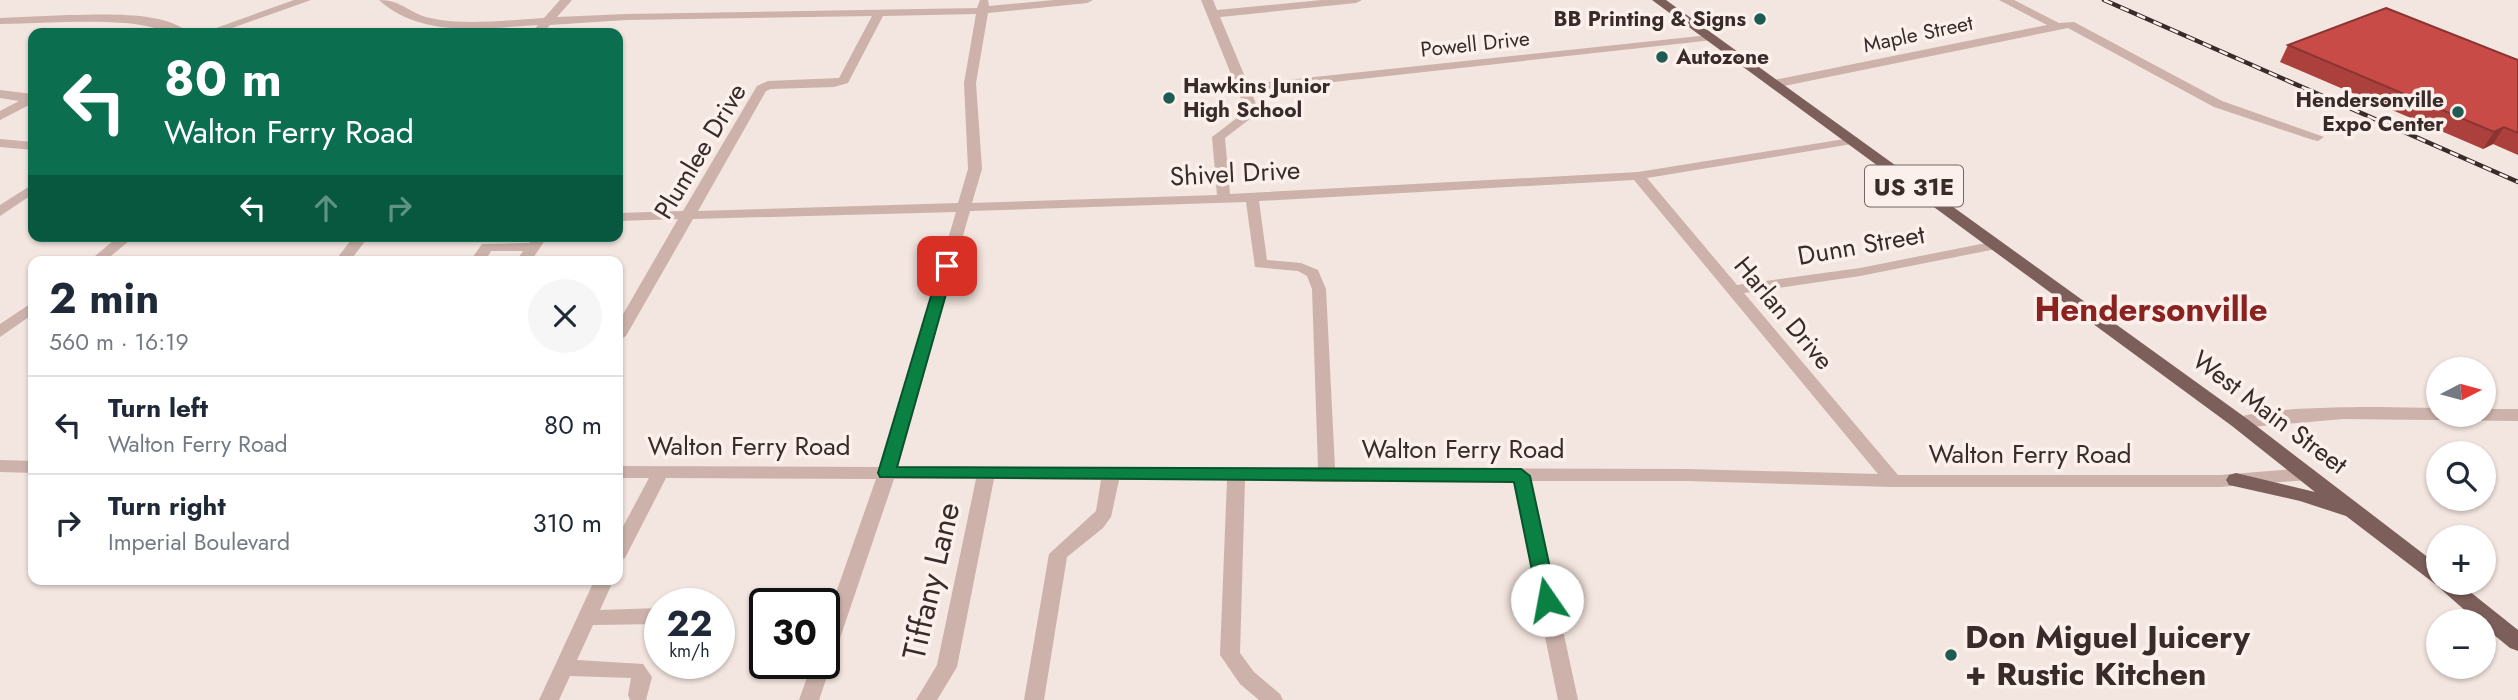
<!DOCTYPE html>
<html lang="en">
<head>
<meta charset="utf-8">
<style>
  body { margin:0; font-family:Jost,sans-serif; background:#f6f6f7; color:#1f2937; height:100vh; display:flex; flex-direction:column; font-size:26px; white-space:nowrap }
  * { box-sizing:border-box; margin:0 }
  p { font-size:23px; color:#747a83 }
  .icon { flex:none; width:38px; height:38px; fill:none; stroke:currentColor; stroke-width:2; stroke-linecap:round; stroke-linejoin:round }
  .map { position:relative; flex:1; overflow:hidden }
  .sheet { position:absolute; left:28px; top:256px; width:595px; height:329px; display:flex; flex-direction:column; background:#fff; border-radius:14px; box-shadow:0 2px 5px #0004 }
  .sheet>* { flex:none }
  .guide { position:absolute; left:28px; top:28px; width:595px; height:214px; border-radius:14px; box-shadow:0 2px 5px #0004; background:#0b6e4f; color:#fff; overflow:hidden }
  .needle { width:46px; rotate:84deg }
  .buttons { position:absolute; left:2426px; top:357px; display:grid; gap:14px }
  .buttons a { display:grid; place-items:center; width:70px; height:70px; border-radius:50%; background:#fff; box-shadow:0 2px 5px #0004; font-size:35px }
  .speed { position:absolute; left:644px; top:588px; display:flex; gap:14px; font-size:35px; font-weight:700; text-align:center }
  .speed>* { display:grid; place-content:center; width:91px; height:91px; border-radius:50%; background:#fff; box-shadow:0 2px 5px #0004; line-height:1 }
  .speed small { font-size:18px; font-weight:400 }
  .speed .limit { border:4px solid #111; border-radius:10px; background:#fff; color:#111 }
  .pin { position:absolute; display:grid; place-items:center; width:60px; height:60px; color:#fff; margin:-30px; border-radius:14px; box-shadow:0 4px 10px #0006 }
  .me { position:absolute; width:77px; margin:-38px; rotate:348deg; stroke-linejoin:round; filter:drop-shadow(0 0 5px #0008) }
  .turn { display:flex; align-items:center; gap:24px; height:147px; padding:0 21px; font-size:32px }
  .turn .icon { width:91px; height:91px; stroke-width:2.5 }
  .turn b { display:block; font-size:49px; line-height:60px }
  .lanes { display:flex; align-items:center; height:66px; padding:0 21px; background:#0003; justify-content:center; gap:35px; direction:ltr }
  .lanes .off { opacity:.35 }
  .round { display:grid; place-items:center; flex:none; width:74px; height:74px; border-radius:37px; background:#f6f6f7 }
  .overview { display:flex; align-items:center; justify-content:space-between; height:119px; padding:0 21px }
  h1 { font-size:42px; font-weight:700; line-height:52px }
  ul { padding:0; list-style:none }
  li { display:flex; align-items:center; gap:21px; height:98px; padding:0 21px; border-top:2px solid #e0e1e3 }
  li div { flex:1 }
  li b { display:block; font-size:26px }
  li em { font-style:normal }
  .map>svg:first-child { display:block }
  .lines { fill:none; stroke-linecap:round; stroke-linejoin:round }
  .minor { fill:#ccb2aa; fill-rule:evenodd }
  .major { fill:#7c5e5a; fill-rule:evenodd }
  .rail-casing { stroke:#392b2a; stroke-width:4.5 }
  .rail { stroke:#fbf0eb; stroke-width:2.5; stroke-dasharray:9; stroke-linecap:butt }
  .wall { fill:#ac403d }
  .shaded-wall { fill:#8c3432 }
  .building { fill:#c84b47; stroke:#8c3432; stroke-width:2 }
  .route { fill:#0b8043; stroke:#07532c; stroke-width:2 }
  .poi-dot { fill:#1e5c53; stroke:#fbf0eb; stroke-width:2.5 }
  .labels { text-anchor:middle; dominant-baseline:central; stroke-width:7; stroke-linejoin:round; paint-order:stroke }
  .far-poi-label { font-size:21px; font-weight:bold; fill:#392b2a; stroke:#fbf0eb; text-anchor:end }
  .far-street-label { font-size:21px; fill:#392b2a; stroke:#fbf0eb }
  .shield { fill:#fbf0eb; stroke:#736664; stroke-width:2 }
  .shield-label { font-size:24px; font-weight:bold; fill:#392b2a }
  .street-label { font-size:26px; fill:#392b2a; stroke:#fbf0eb }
  .near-street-label { font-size:32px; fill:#392b2a; stroke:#fbf0eb }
  .near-poi-label { font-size:32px; font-weight:bold; fill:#392b2a; stroke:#fbf0eb; text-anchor:start }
  .district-label { font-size:33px; font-weight:bold; fill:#8a2320; stroke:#fbf0eb }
</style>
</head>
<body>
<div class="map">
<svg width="2518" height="700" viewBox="0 0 2518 700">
  <rect width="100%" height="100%" fill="#f3e5df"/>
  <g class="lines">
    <g class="minor">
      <path d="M294,0H311L218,33H202Z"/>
      <path d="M379,0C402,0 410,14 430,18C467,26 506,20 544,18L560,0H572L557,17L626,14L977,8L980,0H988L989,6L1054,0H1093L1087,3L988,13L976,83L982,169L972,203L1217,195L1212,137L1246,111L1201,0H1213L1217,10L1322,0H1362L1356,3L1220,17L1248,84L1709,35L1713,36V40L1251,91L1259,112L1225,138L1230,194L1638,172L1857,137V143L1852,144L1647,178L1737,285L1860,268L1996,241L2001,242L2003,245L2001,248L1996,249L1860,276L1744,293L1898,475H2220L2308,468L2314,470L2317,474L2314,478L2308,480L2220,487H1893L1688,481H1531L1578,700H1558L1513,481L1327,482L1245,480L1240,653L1254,672L1280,694L1283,700H1259L1240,684L1220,655L1227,480H1119L1111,517L1103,528L1067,557L1044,700H1024L1049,554L1096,511L1101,480L994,479L957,667L937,700H916L937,665L976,479H894L819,700H799L812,663H824V627L876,479L666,478L625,558L618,560V536L649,478H618V466L880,467L956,212L693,219L626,336L618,341V323L678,219L618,221V213L683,211L757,86L768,81L839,78L872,16L626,20L550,25L543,33H531L538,25C485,28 422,39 379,0ZM976,14L964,83L968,169L958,203L698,211L766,91L771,89L834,87L848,83L883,16ZM1634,180L1878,474L1688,469L1335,468L1326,289L1318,270L1301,263L1267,260L1259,201ZM1246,202L1255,267L1298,271L1307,276L1312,289L1318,468L898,467L970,211Z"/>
      <path d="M1999,0H2014L2059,23L2074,22L2222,101L2324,137L2318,141L2313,140L2214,107L2068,28L1774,88L1768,84L1774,80L2047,25Z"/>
      <path d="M68,15C101,15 163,10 189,33C170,34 147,24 125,23C84,20 42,23 0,24V18Z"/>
      <path d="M0,90L33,94V103L0,120V111L19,101L0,98Z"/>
      <path d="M0,139L33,142V150L0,147Z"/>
      <path d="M33,184V194L0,216V205Z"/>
      <path d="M119,236H135L105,261H89Z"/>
      <path d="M354,236H369L350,261H335Z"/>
      <path d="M534,236H548L531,261H516L523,251H491L485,261H470L482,244L529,243Z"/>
      <path d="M33,302V314L0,337V324Z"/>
      <path d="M2378,407L2438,408V415H2483V409H2518V421L2343,419L2239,428L2231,422C2242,407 2354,407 2378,407Z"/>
      <path d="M0,460L33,461V473L0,472Z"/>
      <path d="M595,579H614L600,610L660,608V624L593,625L577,660L643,664L652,677L646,700H630L628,695L631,678L570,676L559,700H539Z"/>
    </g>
    <path class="major" d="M1652,0H1666L2246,418L2438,565V583H2459L2518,630V651L2510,648L2483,626V621H2477L2435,584L2346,516L2300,501L2229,485L2226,480L2229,475L2236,473L2315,492L2232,426Z"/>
    <defs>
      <path id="rail" d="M2104,0L2518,182"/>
    </defs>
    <use href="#rail" class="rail-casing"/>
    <use href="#rail" class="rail"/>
  </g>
  <path class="wall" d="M2288,45L2518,60V155L2493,144L2483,149L2280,62Z"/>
  <path class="shaded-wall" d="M2504,127L2493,144L2483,149L2494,132Z"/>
  <path class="building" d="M2386,8L2518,60V133L2504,127L2494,132L2288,45Z"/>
  <path class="route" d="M947,261L954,266L897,467L1521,469L1530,476L1557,600L1554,606H1540L1538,600L1514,482L880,477L878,473L940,266Z"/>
  <g class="poi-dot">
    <circle cx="1760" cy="19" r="7"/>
    <circle cx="1662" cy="57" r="7"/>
    <circle cx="1169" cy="98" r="7"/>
    <circle cx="2458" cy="112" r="7"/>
    <circle cx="1951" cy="655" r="7"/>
  </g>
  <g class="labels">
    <g class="far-poi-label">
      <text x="1746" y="19">BB Printing &amp; Signs</text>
      <text x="1676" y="57" text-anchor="start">Autozone</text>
      <text x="1183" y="86" text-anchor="start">Hawkins Junior<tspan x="1183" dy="24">High School</tspan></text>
      <text x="2444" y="100">Hendersonville<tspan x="2444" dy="24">Expo Center</tspan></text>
    </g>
    <g class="far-street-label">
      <text transform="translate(1918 34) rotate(-12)">Maple Street</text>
      <text transform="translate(1475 44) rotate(-6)">Powell Drive</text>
    </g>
    <rect class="shield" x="1865" y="165.5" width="98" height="41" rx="5"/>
    <g class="shield-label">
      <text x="1914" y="186">US 31E</text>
    </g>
    <g class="street-label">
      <text transform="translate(700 151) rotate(-59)">Plumlee Drive</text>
      <text transform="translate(1235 173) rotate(-3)">Shivel Drive</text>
      <text transform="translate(1861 245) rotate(-10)">Dunn Street</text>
      <text transform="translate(1784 313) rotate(50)">Harlan Drive</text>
      <text transform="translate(2270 412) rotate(37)">West Main Street</text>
      <text x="749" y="446">Walton Ferry Road</text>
      <text x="1463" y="449">Walton Ferry Road</text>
      <text x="2030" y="454">Walton Ferry Road</text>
    </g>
    <g class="near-street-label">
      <text transform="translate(931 581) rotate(-77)">Tiffany Lane</text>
    </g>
    <g class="near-poi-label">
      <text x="1965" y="637">Don Miguel Juicery<tspan x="1965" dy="37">+ Rustic Kitchen</tspan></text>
    </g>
    <g class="district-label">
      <text x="2151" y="309">Hendersonville</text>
    </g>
  </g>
</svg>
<div class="buttons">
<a><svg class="needle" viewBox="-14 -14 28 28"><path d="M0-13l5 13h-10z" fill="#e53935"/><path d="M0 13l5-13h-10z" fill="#747a83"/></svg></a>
<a><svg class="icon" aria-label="search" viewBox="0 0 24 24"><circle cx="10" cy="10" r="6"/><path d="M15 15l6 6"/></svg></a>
<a>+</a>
<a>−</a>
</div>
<div class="speed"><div>22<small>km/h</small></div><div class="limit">30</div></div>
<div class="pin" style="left:947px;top:266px;background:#d93025"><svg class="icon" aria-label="arrive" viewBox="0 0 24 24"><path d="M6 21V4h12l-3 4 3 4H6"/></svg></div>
<svg class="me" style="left:1547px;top:600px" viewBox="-20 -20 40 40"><circle r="19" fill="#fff"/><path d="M0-13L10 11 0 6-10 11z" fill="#0b8043"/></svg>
<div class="guide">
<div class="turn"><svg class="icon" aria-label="left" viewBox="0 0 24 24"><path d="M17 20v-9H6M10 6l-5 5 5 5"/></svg><div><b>80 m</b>Walton Ferry Road</div></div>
<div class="lanes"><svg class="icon" aria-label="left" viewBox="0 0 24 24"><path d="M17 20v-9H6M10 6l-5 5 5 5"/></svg><svg class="icon off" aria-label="ahead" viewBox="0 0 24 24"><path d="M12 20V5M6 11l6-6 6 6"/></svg><svg class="icon off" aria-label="right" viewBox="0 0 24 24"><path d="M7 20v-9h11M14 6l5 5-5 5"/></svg></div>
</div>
<section class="sheet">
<div class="overview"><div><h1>2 min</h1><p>560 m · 16:19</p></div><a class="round"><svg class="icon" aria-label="close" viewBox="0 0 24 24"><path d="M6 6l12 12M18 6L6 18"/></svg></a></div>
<ul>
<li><svg class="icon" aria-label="left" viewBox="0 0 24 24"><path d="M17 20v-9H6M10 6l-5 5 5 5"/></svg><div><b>Turn left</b><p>Walton Ferry Road</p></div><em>80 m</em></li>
<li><svg class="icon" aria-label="right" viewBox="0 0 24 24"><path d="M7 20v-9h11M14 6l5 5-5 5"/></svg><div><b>Turn right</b><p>Imperial Boulevard</p></div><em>310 m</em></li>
</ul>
</section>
</div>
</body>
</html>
